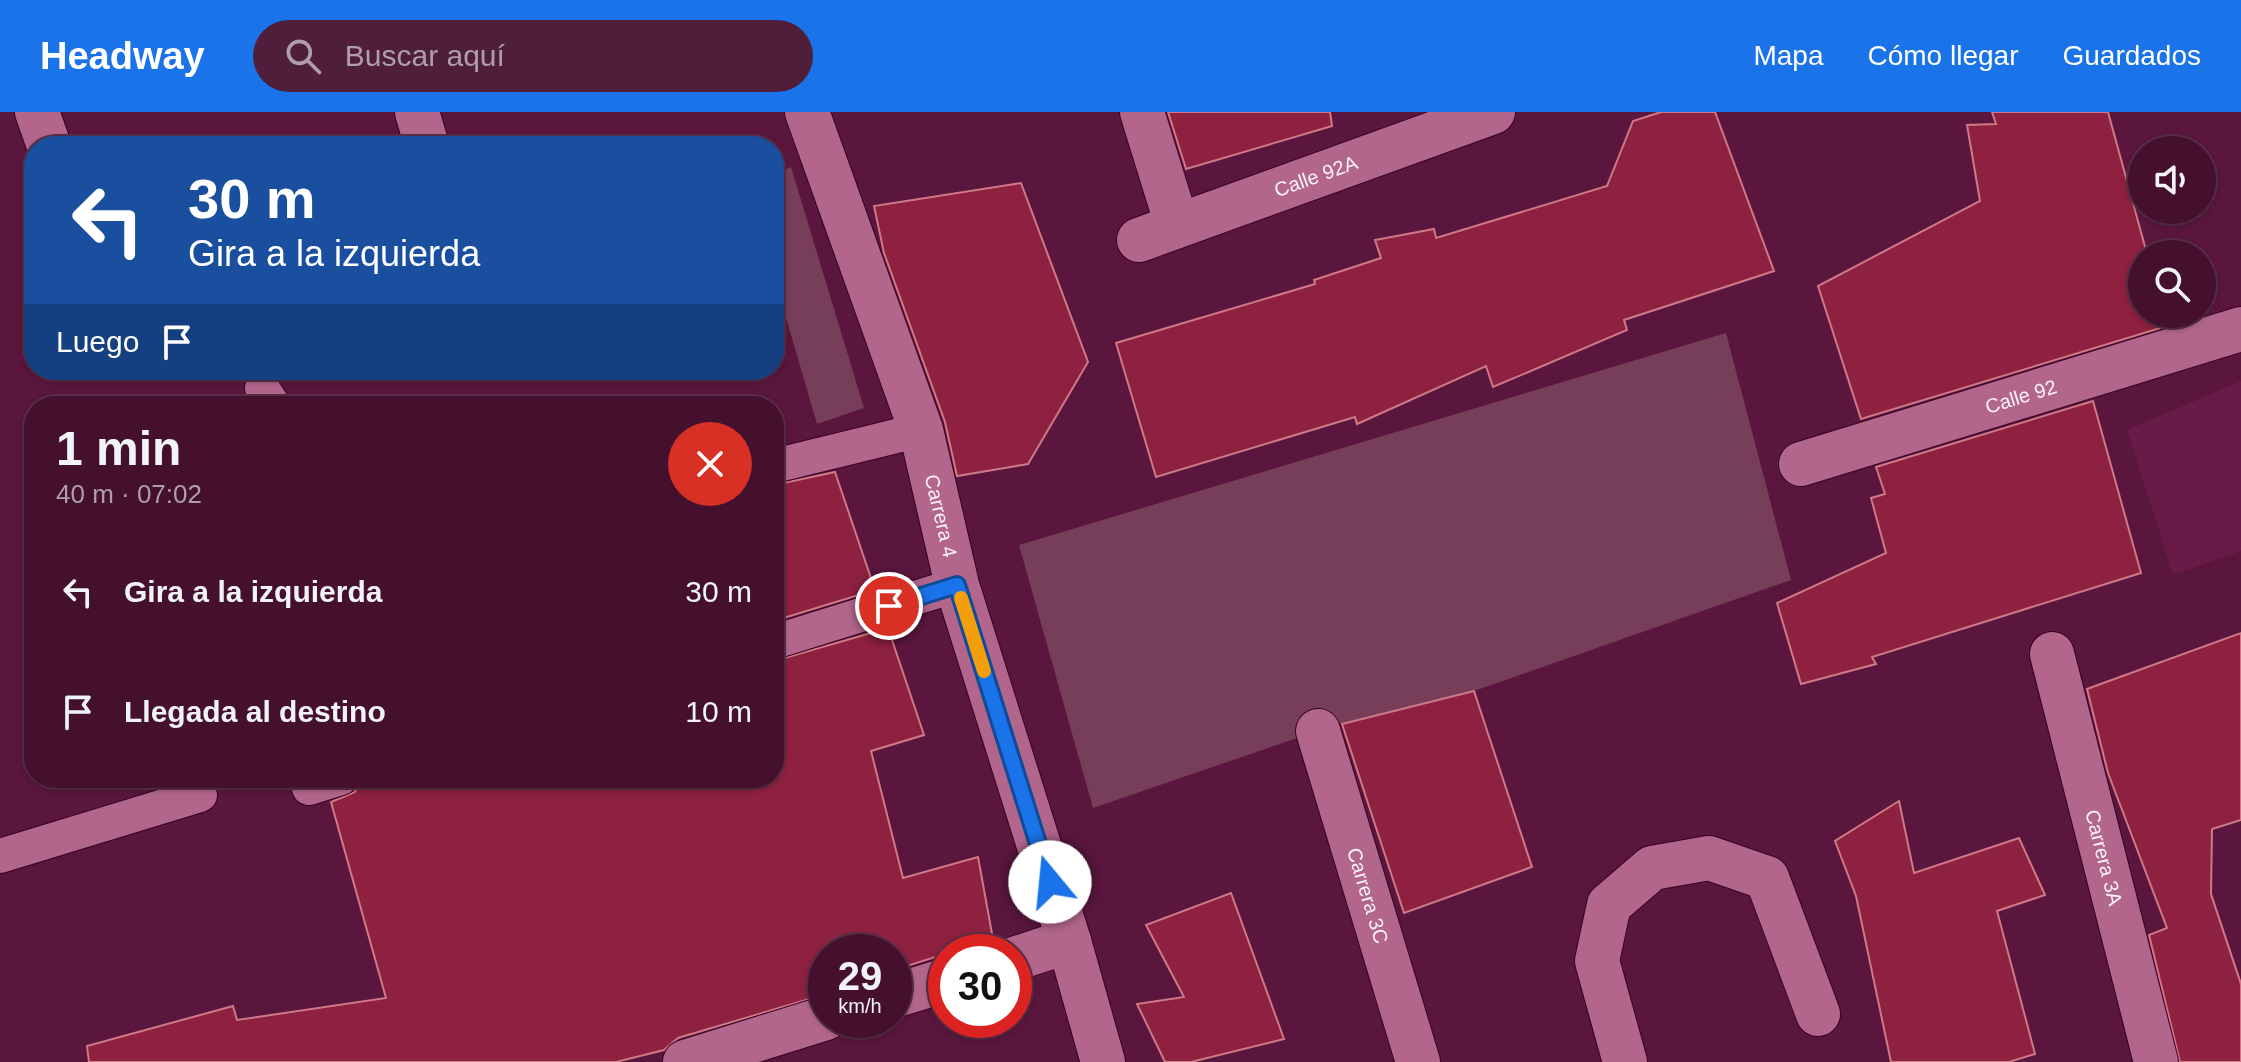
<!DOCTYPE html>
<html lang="es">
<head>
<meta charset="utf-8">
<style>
  body { margin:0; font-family:Arial,sans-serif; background:#4e1e3a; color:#f1f3f6; height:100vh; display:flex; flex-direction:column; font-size:30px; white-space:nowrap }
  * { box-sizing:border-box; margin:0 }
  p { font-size:26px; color:#af9daa }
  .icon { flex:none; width:44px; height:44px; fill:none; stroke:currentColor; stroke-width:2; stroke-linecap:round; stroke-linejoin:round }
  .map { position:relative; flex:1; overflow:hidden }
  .side { position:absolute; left:24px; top:284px; width:760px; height:392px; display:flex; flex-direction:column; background:#44102e; border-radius:32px; box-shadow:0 2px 6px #0004,0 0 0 2px #5c304a }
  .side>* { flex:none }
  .guide { position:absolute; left:24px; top:24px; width:760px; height:244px; border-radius:32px; box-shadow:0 2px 6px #0004,0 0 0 2px #5c304a; background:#1a4fa0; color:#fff; overflow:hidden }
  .buttons { position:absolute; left:2128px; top:24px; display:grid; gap:16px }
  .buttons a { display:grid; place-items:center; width:88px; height:88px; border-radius:50%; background:#44102e; box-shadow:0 2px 6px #0004,0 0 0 2px #5c304a; font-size:40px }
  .speed { position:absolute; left:808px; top:822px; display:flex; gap:16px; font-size:40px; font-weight:700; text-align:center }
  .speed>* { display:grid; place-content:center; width:104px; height:104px; border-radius:50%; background:#44102e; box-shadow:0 2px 6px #0004,0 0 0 2px #5c304a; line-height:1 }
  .speed small { font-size:20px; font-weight:400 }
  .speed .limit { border:12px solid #d22; background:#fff; color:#111 }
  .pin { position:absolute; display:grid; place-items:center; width:68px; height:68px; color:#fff; margin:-34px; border:4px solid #fff; border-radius:50%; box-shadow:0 2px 8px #0007 }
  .me { position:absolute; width:88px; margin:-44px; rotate:343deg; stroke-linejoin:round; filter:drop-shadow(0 0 6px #0008) }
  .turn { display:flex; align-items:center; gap:28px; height:168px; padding:0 32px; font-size:36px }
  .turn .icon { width:104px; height:104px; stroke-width:2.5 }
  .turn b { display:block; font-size:56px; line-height:68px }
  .then { display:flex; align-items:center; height:76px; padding:0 32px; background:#0003; gap:16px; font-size:30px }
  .round { display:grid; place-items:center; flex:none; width:84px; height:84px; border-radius:42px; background:#4e1e3a }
  .overview { display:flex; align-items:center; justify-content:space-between; height:136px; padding:0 32px }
  h1 { font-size:48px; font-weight:800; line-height:60px }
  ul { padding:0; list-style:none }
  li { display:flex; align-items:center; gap:24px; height:120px; padding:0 32px }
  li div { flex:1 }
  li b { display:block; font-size:30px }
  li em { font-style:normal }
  header { display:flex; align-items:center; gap:48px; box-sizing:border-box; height:112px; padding:0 40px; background:#1a73e8; color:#fff }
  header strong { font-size:38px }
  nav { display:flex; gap:44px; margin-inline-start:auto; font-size:28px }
  .search { width:560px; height:72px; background:#4e1e3a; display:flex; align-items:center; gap:20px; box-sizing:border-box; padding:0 28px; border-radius:44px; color:#af9daa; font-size:30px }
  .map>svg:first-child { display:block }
  .built { fill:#681b47 }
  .green { fill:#773e5a }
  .building { fill:#8d213f; stroke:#cf7987; stroke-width:2 }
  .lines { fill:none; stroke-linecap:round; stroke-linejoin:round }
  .service-casing { stroke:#370422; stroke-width:36 }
  .minor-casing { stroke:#370422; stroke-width:46 }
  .service { stroke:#b2668c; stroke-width:34 }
  .minor { stroke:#b2668c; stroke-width:44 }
  .route-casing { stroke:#114b97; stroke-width:20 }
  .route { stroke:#1a73e8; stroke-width:14 }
  .slow { stroke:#f59e0b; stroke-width:14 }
  .labels { text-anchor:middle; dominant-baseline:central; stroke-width:8; stroke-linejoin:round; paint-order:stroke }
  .street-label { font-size:20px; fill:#faf1f5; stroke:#2e1020 }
</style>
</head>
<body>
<header>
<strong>Headway</strong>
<div class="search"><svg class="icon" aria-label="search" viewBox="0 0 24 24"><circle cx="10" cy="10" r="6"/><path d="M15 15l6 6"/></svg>Buscar aquí</div>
<nav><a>Mapa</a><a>Cómo llegar</a><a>Guardados</a></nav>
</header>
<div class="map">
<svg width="2241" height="950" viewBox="0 0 2241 950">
  <rect width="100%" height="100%" fill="#5a163d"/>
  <path class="built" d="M2241,269V439L2173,463L2127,318Z"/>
  <g class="green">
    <path d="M791,55L864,296L817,312L774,164V62Z"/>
    <path d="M1726,221L1791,468L1474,579L1338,612L1093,696L1019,433Z"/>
  </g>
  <g class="building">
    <path d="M1168,0H1330L1332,14L1186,57Z"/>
    <path d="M1661,0H1715L1774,159L1624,208L1627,218L1493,275L1486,254L1357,312L1355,305L1156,365L1116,231L1315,172L1314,168L1381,146L1375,128L1434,117L1436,126L1607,74L1633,9Z"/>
    <path d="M1992,0H2108L2147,142H2142V202H2164L2167,214L1861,307L1818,174L1980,89L1967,13L1996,12Z"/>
    <path d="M1021,71L1088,250L1028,352L957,364L945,310L884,141L874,94Z"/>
    <path d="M2093,289L2141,461L1872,545L1876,552L1801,572L1777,491L1886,441L1871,386L1885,382L1876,355Z"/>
    <path d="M835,360L875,478L774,509V373Z"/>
    <path d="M888,516L924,623L871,639L903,766L978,745L993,827L894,858V840H826V882L678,926L664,938L616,950H89L87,934L233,894L237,908L386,886L331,690L355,680L360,666H774V549Z"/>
    <path d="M2241,521V708L2212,717L2211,782L2241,872V950H2180L2149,823L2167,816L2108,661L2087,577Z"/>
    <path d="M1474,579L1532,755L1404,801L1342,612Z"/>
    <path d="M1899,689L1914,761L2019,726L2045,783L1997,799L2035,942L2009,950H1891L1856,784L1835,729Z"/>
    <path d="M1231,781L1284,927L1191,950H1165L1137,892L1184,885L1146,813Z"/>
  </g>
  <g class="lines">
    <defs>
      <g id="service">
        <path d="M262,276L274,294"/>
        <path d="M774,354L921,318"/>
        <path d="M774,530L957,473"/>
        <path d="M309,676L341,666"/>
        <path d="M0,744L200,683"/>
      </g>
      <g id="minor">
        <path d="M37,0L49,34"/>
        <path d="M417,0L427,34"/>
        <path id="s1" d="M807,0L921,318L957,473L1069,829L1103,950"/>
        <path d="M1142,0L1177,113"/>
        <path id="s2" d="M1139,128L1493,0"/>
        <path id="s3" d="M1801,352L2241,217"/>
        <path id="s4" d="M2052,542L2156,950"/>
        <path id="s5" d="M1318,619L1418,950"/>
        <path d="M1014,847L1069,829"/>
        <path d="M894,884L946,868"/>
        <path d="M685,950L826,906"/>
        <path d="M1625,950L1597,849L1609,793L1652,756L1709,746L1767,766L1818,902"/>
      </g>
    </defs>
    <use href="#service" class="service-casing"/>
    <use href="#minor" class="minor-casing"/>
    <use href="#service" class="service"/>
    <use href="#minor" class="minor"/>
  </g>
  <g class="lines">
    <defs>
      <path id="route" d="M889,494L957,473L1050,770"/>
    </defs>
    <use href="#route" class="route-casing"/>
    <use href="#route" class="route"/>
    <path class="slow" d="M961,486L984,559"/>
  </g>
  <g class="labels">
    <g class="street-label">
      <text stroke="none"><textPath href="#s2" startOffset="188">Calle 92A</textPath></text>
      <text stroke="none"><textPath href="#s3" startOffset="230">Calle 92</textPath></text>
      <text stroke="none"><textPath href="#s1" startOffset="426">Carrera 4</textPath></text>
      <text stroke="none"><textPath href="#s4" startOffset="210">Carrera 3A</textPath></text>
      <text stroke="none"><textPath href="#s5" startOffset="172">Carrera 3C</textPath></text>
    </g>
  </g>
</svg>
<div class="buttons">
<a><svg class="icon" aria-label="sound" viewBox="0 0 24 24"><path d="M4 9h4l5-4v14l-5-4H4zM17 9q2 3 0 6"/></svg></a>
<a><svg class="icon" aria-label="search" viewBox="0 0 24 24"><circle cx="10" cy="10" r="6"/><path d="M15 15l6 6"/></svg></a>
</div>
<div class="speed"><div>29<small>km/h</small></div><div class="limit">30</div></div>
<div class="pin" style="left:889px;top:494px;background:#d93025"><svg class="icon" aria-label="arrive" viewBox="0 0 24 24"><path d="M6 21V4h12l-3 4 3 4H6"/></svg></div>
<svg class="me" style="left:1050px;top:770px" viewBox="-20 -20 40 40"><circle r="19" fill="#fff"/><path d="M0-13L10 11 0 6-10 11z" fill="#1a73e8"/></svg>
<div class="guide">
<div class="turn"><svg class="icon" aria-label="left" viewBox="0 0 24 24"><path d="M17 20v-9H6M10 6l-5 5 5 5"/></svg><div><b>30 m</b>Gira a la izquierda</div></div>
<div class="then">Luego<svg class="icon" aria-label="arrive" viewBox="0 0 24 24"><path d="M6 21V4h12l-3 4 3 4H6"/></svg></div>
</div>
<section class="side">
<div class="overview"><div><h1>1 min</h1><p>40 m · 07:02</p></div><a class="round" style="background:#d93025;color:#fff"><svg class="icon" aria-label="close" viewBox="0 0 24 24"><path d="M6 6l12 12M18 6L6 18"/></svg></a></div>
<ul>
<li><svg class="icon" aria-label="left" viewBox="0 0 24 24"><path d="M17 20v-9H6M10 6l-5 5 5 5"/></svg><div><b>Gira a la izquierda</b></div><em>30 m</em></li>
<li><svg class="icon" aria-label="arrive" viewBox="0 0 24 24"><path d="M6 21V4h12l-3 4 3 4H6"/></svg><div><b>Llegada al destino</b></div><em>10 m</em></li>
</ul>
</section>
</div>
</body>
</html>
